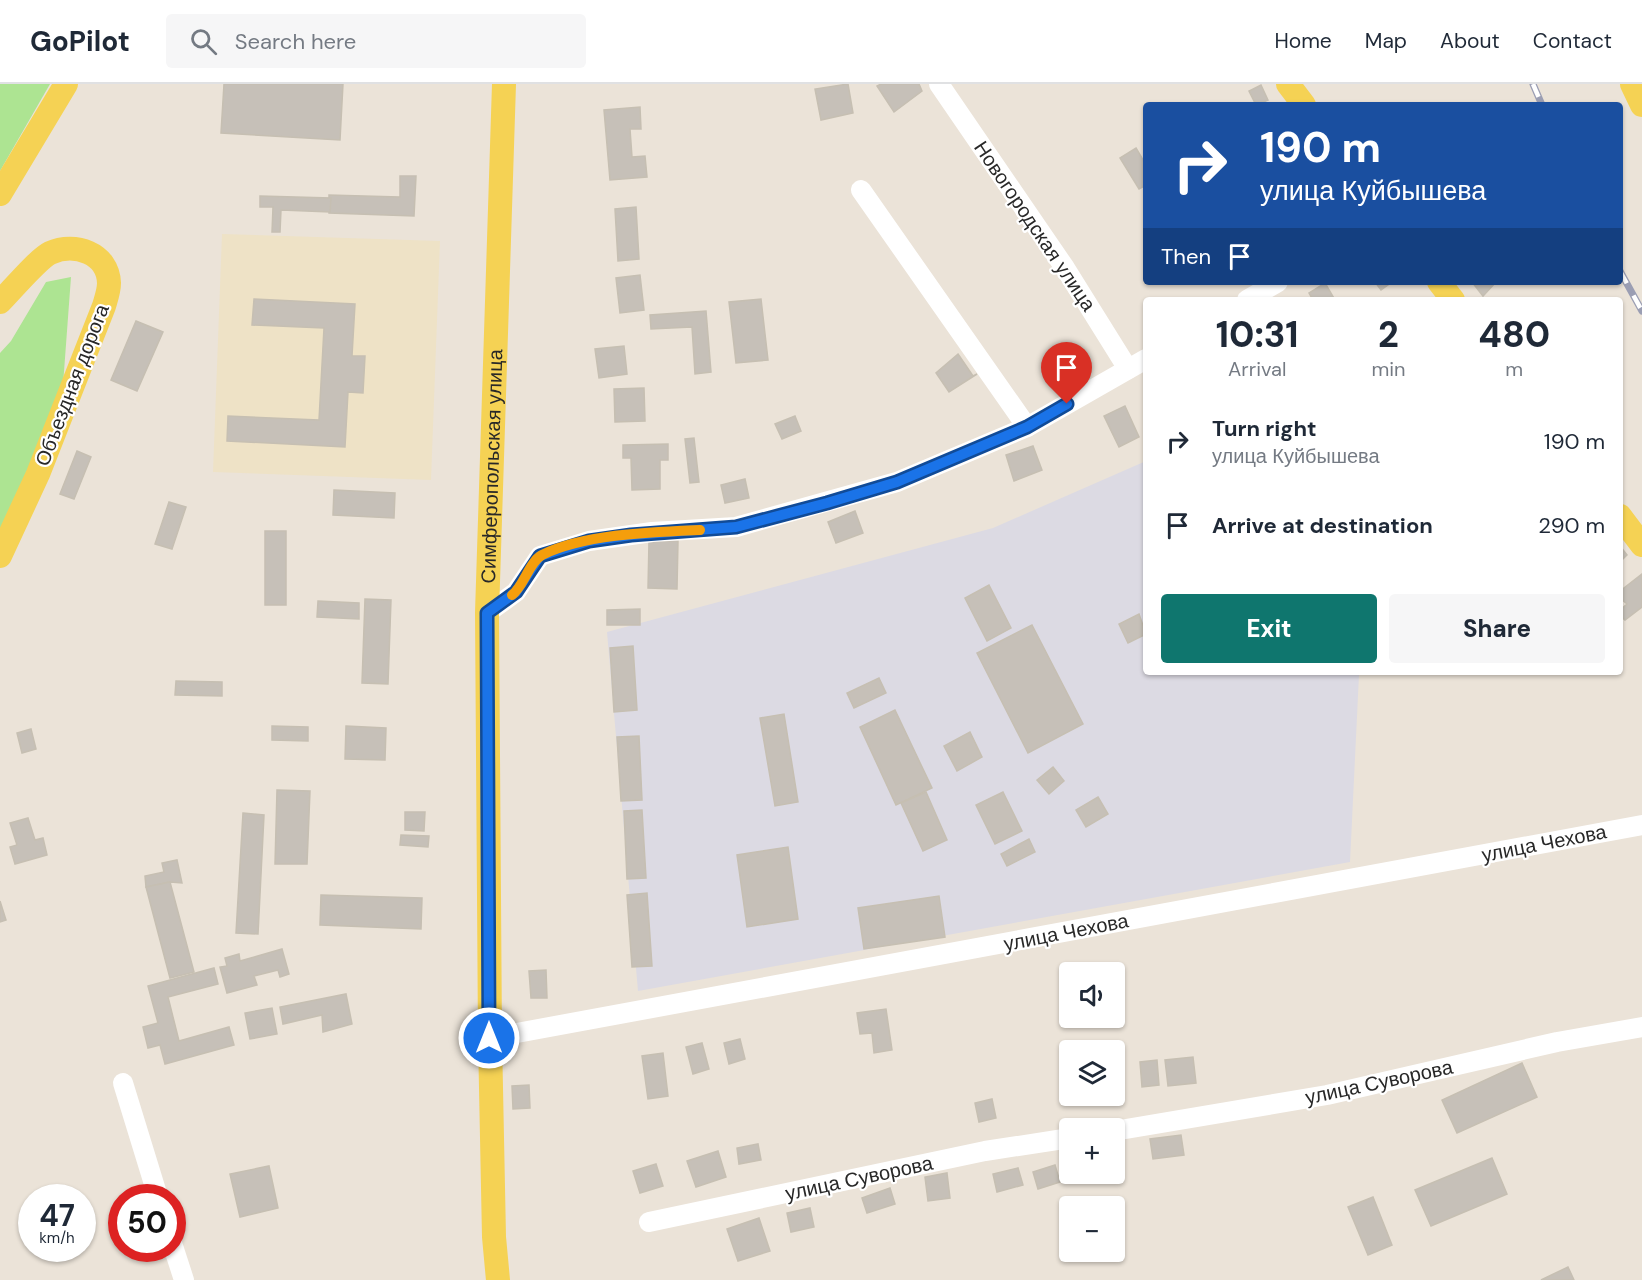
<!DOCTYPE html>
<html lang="en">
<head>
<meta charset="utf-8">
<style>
  body { margin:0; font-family:"DM Sans",sans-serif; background:#f6f6f7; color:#1f2937; height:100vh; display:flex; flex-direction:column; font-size:22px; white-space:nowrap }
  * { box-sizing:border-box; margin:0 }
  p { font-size:20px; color:#747a83 }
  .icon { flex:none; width:33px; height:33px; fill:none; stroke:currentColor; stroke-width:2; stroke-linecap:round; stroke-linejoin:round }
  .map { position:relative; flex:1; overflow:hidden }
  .details { position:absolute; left:1143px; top:213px; width:480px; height:378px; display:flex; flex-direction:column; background:#fff; border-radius:6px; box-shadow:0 2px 4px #0004 }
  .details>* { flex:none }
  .hud { position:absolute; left:1143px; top:18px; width:480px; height:183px; border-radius:6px; box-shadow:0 2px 4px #0004; background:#1a4fa0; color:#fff; overflow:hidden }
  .buttons { position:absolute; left:1059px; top:878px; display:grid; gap:12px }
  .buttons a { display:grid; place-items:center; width:66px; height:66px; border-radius:6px; background:#fff; box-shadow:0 2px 4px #0004; font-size:30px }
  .speed { position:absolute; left:18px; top:1100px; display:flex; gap:12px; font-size:30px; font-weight:700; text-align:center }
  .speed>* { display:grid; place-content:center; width:78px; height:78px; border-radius:50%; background:#fff; box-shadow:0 2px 4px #0004; line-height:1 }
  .speed small { font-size:15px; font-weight:400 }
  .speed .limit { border:9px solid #d22; background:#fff; color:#111 }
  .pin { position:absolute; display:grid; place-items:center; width:51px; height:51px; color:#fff; margin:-62px -26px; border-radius:50% 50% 50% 0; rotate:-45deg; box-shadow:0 0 6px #0007 }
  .pin .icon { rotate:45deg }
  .me { position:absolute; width:66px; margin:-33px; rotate:0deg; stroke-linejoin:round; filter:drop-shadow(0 0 4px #0008) }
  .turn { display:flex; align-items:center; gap:21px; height:126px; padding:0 18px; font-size:27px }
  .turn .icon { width:78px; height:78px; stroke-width:2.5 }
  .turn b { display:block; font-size:42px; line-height:51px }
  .then { display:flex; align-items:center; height:57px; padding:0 18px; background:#0003; gap:12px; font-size:22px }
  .eta { display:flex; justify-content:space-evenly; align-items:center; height:102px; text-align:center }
  .eta b { font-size:36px; font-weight:800; line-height:42px }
  .primary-button { display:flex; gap:12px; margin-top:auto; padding:12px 18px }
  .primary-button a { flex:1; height:69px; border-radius:6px; background:#0f766e; color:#fff; font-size:24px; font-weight:800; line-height:69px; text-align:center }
  .primary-button a+a { background:#f6f6f7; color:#1f2937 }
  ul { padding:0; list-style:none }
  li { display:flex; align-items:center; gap:18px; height:84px; padding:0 18px }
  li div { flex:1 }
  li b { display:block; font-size:22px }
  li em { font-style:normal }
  header { display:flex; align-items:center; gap:36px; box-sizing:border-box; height:84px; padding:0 30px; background:#fff; border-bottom:2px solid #e0e1e3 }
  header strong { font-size:28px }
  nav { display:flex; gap:33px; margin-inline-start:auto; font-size:21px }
  .search { width:420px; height:54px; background:#f6f6f7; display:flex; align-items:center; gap:15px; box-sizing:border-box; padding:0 21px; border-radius:6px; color:#747a83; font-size:22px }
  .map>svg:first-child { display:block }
  .industrial { fill:#dcdae3 }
  .education { fill:#eee2c6 }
  .green { fill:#ade492 }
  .building { fill:#c6c0b8; stroke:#c6bfb2; stroke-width:1.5 }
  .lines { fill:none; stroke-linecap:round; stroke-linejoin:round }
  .minor { stroke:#fff; stroke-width:20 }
  .major { stroke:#f5d254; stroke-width:24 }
  .rail-casing { stroke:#9b9eb3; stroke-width:7 }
  .rail { stroke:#fff; stroke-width:4.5; stroke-dasharray:14; stroke-linecap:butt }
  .route-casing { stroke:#114b97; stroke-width:15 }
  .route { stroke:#1a73e8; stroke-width:10 }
  .slow { stroke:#f59e0b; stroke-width:10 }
  .labels { text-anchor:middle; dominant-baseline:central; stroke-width:4.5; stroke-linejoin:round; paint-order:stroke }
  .street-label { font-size:20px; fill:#282828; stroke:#fff }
</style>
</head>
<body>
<header>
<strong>GoPilot</strong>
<div class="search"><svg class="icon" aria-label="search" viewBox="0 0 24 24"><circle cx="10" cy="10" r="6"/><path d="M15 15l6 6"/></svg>Search here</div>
<nav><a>Home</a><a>Map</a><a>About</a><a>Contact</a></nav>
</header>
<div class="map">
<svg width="1642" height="1196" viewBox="0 0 1642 1196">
  <rect width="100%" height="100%" fill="#ebe3d8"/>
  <path class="industrial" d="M1146,377V588H1364L1359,591L1350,778L638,907L607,548L993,444Z"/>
  <path class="education" d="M222,150L440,157L431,396L213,388Z"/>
  <g class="green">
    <path d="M0,0H50L0,87Z"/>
    <path d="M71,193L63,301L0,451V269L11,257L46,198Z"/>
  </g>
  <g class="building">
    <path d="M224,0H343L340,56L221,49Z"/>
    <path d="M848,0L853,29L821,36L815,5Z"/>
    <path d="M881,0H919L922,7L894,28L877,2Z"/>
    <path d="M1261,1L1268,16L1256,21L1249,7Z"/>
    <path d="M640,23L641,45H630L632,73L645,72L647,93L610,96L604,26Z"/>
    <path d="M1136,64L1146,81V101L1139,105L1120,74Z"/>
    <path d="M400,92H416L414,132L329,129V111L400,113Z"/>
    <path d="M260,112L331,114L330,128L281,126L280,148H272L273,123H260Z"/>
    <path d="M636,123L639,175L618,177L615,125Z"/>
    <path d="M640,191L644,226L620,229L616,194Z"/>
    <path d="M1375,198H1392L1381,206Z"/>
    <path d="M1472,198H1496L1483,212Z"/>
    <path d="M1325,199L1335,216H1313L1309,209Z"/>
    <path d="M254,215L355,220L352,272H365L363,309L348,308L345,363L227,357L228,332L319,336L324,244L252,241Z"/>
    <path d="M761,215L768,276L736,279L729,218Z"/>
    <path d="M706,227L711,288L695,290L692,243L651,245L650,231Z"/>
    <path d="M136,237L163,248L137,307L111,296Z"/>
    <path d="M624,262L627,290L599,294L595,265Z"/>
    <path d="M958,270L973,292L977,290L949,308L936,289Z"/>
    <path d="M644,304L645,337L615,338L614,305Z"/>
    <path d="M1125,322L1139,353L1119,363L1104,332Z"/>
    <path d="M795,332L801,347L782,355L775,340Z"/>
    <path d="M694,354L699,398L690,399L685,355Z"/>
    <path d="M668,360V376H660V405L632,406L631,374H623V361Z"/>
    <path d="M1033,362L1042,386L1014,397L1006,371Z"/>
    <path d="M77,367L91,373L74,415L60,410Z"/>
    <path d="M745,395L749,414L725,419L721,401Z"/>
    <path d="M334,406L395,409L394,434L333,431Z"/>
    <path d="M169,418L186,423L172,465L155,460Z"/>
    <path d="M855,427L863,449L836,459L828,438Z"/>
    <rect x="265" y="447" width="21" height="74"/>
    <path d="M649,457H678L677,505L648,504Z"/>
    <path d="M1620,462L1627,471L1620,478Z"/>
    <path d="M1642,490V523L1625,536L1620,532V526L1627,520L1620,514V507Z"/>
    <path d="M989,501L1011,544L987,557L965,514Z"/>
    <path d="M365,515L391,516L388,600L362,599Z"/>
    <path d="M318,517L359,519V535L317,533Z"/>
    <path d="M640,525V541H607V526Z"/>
    <path d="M1139,530L1146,550L1128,559L1119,540Z"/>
    <path d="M1032,541L1083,640L1028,669L977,569Z"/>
    <path d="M633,562L637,626L614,628L610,564Z"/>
    <path d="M879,594L886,609L854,624L847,609Z"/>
    <path d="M176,597L222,598V612L175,611Z"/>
    <path d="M895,626L932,704L896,721L860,643Z"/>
    <path d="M784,630L798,718L775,722L760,634Z"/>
    <path d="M272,642L308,643V657L272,656Z"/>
    <path d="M346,642L386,644L385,676L345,675Z"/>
    <path d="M31,645L36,665L22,669L17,649Z"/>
    <path d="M970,648L982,673L957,687L944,662Z"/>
    <path d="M639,652L642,716L621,717L617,653Z"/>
    <path d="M1053,683L1064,697L1049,710L1037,696Z"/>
    <path d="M277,706L310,707L307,780H275Z"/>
    <path d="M926,708L947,756L923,767L901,719Z"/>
    <path d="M1003,708L1022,747L995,760L976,721Z"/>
    <path d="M1098,713L1108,730L1086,743L1076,726Z"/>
    <path d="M642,726L646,794L627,795L624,727Z"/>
    <path d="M405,728H425L424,747L405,746Z"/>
    <path d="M243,729L264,731L258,850L236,849Z"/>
    <path d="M28,734L35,756L43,754L47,771L15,780L10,763L17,761L10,739Z"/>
    <path d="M401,751L429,752L428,763L400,761Z"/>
    <path d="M1029,755L1035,768L1007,782L1001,770Z"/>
    <path d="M788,763L798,835L747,843L737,771Z"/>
    <path d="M177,776L182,799L170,798L146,803L145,792L164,788L162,779Z"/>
    <path d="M170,798L194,888L170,894L146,803Z"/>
    <path d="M647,809L652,882L632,883L627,811Z"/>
    <path d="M321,811L422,814L421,845L320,841Z"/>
    <path d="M939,812L945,853L864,865L858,824Z"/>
    <path d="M0,817L6,836L0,838Z"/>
    <path d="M282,865L289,890L280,893L278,886L254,892L257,901L227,909L220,883L227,882L225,874L239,870L240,877Z"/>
    <path d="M214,884L218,900L168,913L179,957L229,943L234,961L165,980L160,961L148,964L143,943L158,939L148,902Z"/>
    <path d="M546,886L547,914H531L529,887Z"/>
    <path d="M346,910L352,940L323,948L322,931L283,940L280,923Z"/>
    <path d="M272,924L277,950L250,955L245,929Z"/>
    <path d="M886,925L892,966L874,969L872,949L860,950L857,929Z"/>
    <path d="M740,955L745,975L729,980L724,959Z"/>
    <path d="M702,959L709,985L693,990L686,963Z"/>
    <path d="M663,969L668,1012L648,1015L642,972Z"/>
    <path d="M1193,973L1196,999L1168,1002L1165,976Z"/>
    <path d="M1157,976L1159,1001L1142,1003L1140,978Z"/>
    <path d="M1522,979L1537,1013L1457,1049L1442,1016Z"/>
    <path d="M529,1001L530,1024L513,1025L512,1002Z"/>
    <path d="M992,1015L996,1034L979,1038L975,1019Z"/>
    <path d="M1181,1051L1184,1071L1153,1075L1150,1055Z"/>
    <path d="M758,1060L761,1076L739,1080L737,1064Z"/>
    <path d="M1114,1065H1117L1118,1089H1114Z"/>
    <path d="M718,1067L726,1093L696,1103L687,1077Z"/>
    <path d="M1492,1074L1507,1110L1431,1142L1415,1106Z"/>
    <path d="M656,1080L663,1102L640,1109L633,1087Z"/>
    <path d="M1055,1081L1060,1098L1038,1105L1033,1088Z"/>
    <path d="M269,1082L278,1124L240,1133L230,1090Z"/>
    <path d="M1018,1084L1023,1101L997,1108L993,1090Z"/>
    <path d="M947,1089L950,1114L928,1117L925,1093Z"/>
    <path d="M890,1104L895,1120L867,1129L862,1114Z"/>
    <path d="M1373,1113L1392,1161L1368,1171L1348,1123Z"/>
    <path d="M810,1124L814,1143L791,1148L787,1129Z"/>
    <path d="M759,1134L770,1167L738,1177L727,1145Z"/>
    <path d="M1568,1183L1574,1196H1541Z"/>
  </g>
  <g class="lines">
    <g class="minor">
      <path d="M939,0L1065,184L1128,285"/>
      <path d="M861,106L1027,343"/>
      <path d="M1247,216L1278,198"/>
      <path d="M487,529L516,508L540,472L589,457L652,448L736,443L897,398L1027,343L1146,275"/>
      <path d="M490,954L1642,741"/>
      <path d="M123,999L158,1113"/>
      <path d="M1114,1047L1327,1011L1557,958L1642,943"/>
      <path d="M649,1138L985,1067L1070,1054"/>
      <path d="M172,1159L184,1196"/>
    </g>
    <g class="major">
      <path d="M1288,0L1304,21"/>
      <path d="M1632,0L1642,21"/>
      <path d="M0,110L66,0"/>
      <path d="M1439,198L1453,216"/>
      <path d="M0,218C11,207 38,175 50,169C75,158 108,169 109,199C109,207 106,215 104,222L38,390L0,472"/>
      <path d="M1620,432L1642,461"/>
      <path id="s1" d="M498,1196L494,1153L490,954L487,529L504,0"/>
    </g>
    <defs>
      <g id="rail">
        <path d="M1533,0L1542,21"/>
        <path d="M1620,187L1642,227"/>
      </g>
    </defs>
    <use href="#rail" class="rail-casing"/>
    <use href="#rail" class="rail"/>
  </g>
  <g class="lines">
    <defs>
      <path id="route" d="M489,954L487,529L516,508L540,472L589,457L631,451L736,443L827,419L897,398L1027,343L1067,320"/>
    </defs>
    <use href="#route" class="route-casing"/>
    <use href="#route" class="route"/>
    <path class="slow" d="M512,511C524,502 529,478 542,471C584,450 653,448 700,446"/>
  </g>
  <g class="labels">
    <g class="street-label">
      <text transform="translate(1035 142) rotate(56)">Новогородская улица</text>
      <text transform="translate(72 301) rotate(-69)">Объездная дорога</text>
      <text stroke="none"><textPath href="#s1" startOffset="814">Симферопольская улица</textPath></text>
      <text transform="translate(1544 759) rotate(-11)">улица Чехова</text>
      <text transform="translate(1066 848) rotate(-11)">улица Чехова</text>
      <text transform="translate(1379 998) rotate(-12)">улица Суворова</text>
      <text transform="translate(859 1094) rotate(-12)">улица Суворова</text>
    </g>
  </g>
</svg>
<div class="buttons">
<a><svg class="icon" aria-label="sound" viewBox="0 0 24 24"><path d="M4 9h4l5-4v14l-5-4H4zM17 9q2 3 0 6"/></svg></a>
<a><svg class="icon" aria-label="layers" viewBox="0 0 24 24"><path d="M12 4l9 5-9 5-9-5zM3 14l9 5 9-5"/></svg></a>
<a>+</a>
<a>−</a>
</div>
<div class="speed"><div>47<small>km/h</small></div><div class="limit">50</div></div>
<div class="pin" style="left:1067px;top:320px;background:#d93025"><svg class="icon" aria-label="arrive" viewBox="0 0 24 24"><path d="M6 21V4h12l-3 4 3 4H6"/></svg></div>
<svg class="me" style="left:489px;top:954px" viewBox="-20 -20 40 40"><circle r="17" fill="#1a73e8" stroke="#fff" stroke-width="3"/><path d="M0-11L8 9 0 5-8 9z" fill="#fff"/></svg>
<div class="hud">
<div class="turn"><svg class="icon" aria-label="right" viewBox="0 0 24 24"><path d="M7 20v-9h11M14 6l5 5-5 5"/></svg><div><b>190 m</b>улица Куйбышева</div></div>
<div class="then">Then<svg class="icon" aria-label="arrive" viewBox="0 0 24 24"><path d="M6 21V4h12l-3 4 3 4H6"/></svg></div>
</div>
<section class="details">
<div class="eta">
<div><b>10:31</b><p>Arrival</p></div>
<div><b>2</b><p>min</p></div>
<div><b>480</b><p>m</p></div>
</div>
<ul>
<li><svg class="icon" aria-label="right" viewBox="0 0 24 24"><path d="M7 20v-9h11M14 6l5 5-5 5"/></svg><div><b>Turn right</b><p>улица Куйбышева</p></div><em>190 m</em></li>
<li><svg class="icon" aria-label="arrive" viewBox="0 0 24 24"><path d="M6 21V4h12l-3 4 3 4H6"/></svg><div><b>Arrive at destination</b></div><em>290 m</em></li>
</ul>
<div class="primary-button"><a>Exit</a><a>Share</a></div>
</section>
</div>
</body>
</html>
